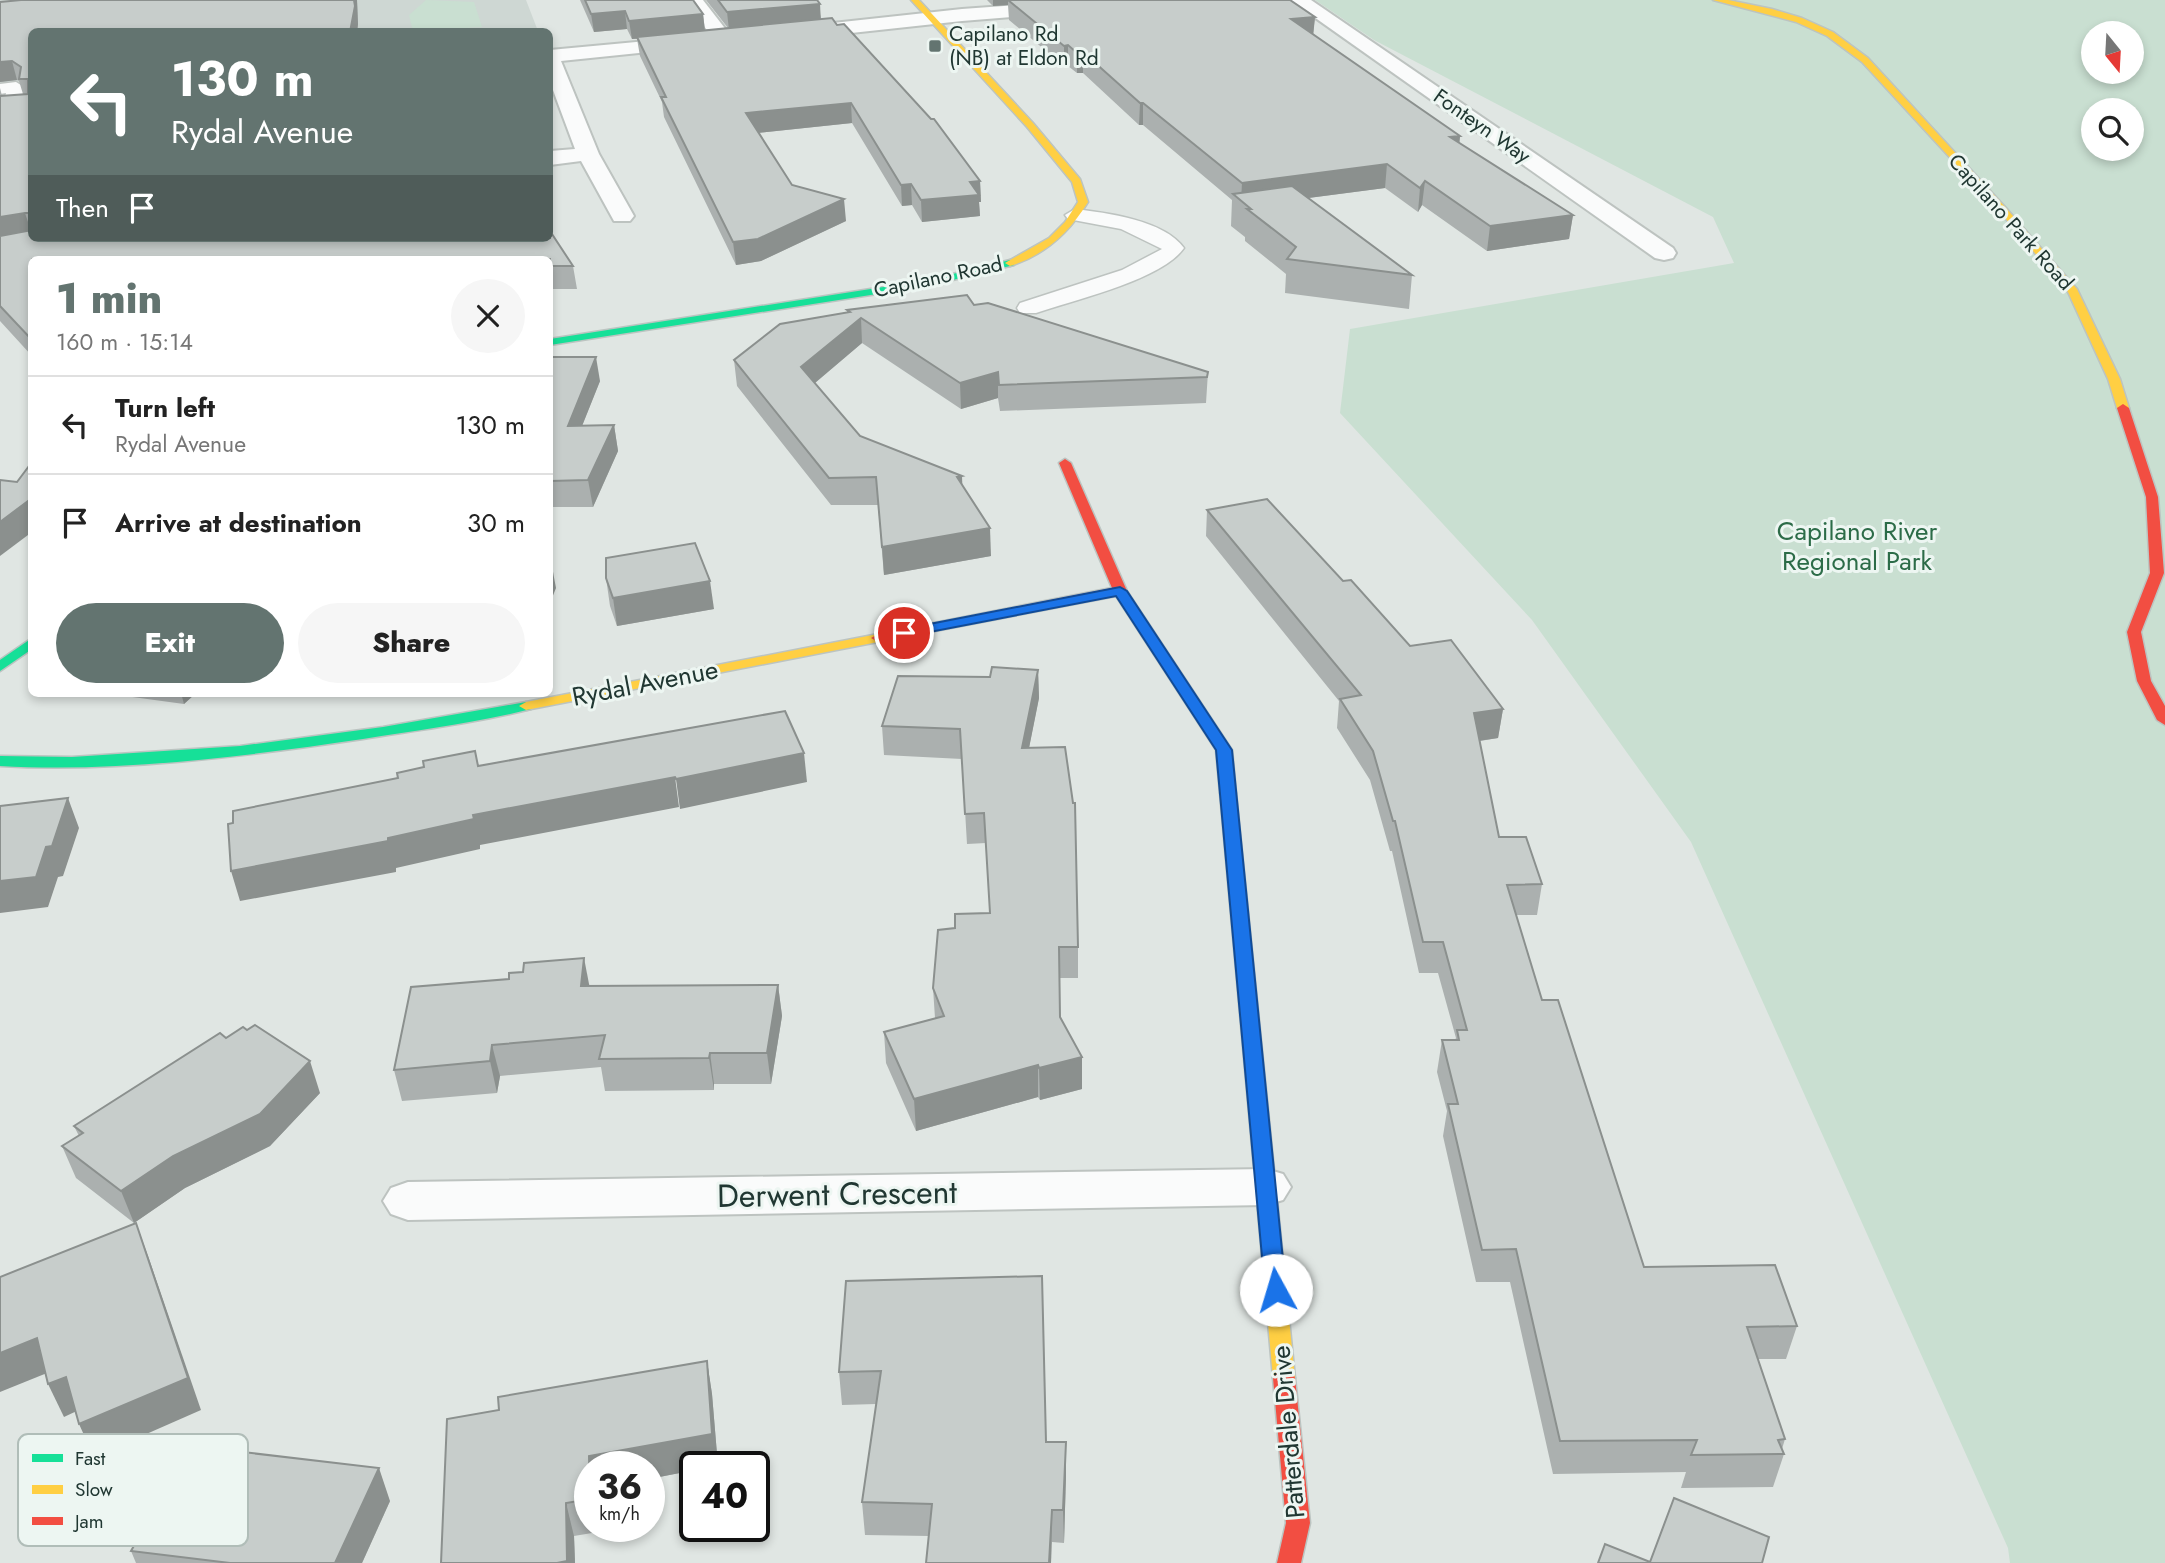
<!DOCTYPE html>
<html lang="en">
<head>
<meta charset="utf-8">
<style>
  body { margin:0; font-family:Jost,sans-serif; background:#f6f6f6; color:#222; height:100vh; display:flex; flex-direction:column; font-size:26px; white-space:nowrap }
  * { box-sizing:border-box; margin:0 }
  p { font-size:23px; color:#767676 }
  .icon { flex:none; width:38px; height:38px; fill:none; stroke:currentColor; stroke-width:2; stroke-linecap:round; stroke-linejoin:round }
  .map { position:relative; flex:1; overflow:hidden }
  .drawer { position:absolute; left:28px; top:256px; width:525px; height:441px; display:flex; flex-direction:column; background:#fff; border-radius:10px; box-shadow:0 4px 10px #0003 }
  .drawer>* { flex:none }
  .guide { position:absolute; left:28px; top:28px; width:525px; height:214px; border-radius:10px; box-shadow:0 4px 10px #0003; background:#637470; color:#fff; overflow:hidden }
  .needle { width:46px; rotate:162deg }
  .buttons { position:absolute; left:2081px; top:21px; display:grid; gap:14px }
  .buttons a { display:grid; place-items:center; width:63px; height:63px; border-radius:50%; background:#fff; box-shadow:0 4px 10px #0003; font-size:35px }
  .speed { position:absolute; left:574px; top:1451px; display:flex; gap:14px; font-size:35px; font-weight:700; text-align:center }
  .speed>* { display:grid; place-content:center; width:91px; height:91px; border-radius:50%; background:#fff; box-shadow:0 4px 10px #0003; line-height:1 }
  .speed small { font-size:18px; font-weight:400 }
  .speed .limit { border:4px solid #111; border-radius:10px; background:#fff; color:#111 }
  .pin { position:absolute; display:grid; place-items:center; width:60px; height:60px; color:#fff; margin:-30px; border:4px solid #fff; border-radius:50%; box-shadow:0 2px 7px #0007 }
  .me { position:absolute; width:77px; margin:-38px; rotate:354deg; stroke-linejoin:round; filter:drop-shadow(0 0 5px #0008) }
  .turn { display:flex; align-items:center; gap:24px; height:147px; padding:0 28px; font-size:32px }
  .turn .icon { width:91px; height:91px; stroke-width:2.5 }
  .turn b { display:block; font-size:49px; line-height:60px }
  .then { display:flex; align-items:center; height:66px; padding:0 28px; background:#0003; gap:14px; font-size:26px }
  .round { display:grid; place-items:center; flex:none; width:74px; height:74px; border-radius:37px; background:#f6f6f6 }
  .headline { display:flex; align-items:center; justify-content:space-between; height:119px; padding:0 28px }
  h1 { font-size:42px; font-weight:800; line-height:52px; color:#637470 }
  .button { display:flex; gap:14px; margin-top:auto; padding:14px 28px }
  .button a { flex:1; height:80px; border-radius:42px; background:#637470; color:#fff; font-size:28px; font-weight:800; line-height:80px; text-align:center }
  .button a+a { background:#f6f6f6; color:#222 }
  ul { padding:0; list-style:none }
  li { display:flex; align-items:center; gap:21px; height:98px; padding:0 28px; border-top:2px solid #e0e0e0 }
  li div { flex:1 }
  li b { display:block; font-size:26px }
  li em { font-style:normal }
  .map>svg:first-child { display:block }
  .built { fill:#ced7d3 }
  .green { fill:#c9dfd1; fill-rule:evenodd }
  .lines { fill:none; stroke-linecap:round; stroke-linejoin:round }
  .lane-casing { stroke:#bdc3c0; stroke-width:3 }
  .street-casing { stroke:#bdc3c0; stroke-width:4 }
  .fast-casing { stroke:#bcc4c1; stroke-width:3 }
  .slow-casing { stroke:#bcc4c1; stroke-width:3 }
  .jam-casing { stroke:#bcc4c1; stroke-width:3 }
  .lane { fill:#fafbfb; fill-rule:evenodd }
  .street { fill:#fafbfb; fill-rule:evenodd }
  .fast { fill:#16e098; fill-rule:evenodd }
  .slow { fill:#ffcf43; fill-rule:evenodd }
  .jam { fill:#f24e42; fill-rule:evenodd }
  .wall { fill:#abb0af }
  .shaded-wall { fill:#8b908e }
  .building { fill:#c7cdcb; stroke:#8b908e; stroke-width:2 }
  .route { fill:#1a73e8; stroke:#114b97; stroke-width:2 }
  .poi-dot { fill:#637470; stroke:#edf6f2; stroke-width:2.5 }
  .labels { text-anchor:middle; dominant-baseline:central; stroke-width:6; stroke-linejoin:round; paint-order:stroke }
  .far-poi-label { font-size:21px; fill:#203732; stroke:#edf6f2; text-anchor:start }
  .far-street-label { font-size:21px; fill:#203732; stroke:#edf6f2 }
  .park-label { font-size:26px; fill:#2c6c48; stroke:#edf6f2 }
  .street-label { font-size:26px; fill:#203732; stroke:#edf6f2 }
  .near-street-label { font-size:32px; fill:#203732; stroke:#edf6f2 }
  .key { fill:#edf6f2; stroke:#b0bdb8; stroke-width:2 }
  .key-label { font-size:19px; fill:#203732 }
</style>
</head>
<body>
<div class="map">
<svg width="2165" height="1563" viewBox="0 0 2165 1563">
  <rect width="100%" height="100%" fill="#e0e6e3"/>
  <path class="built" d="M0,0H526L538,31L32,32L31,96L0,99Z"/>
  <g class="green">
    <path d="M426,0L474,2L482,27L413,31L409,15Z"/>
    <path d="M1315,0H2165V1563H2010L2008,1548L1691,842L1532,620L1340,413L1350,329L1734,263L1713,217L1374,40ZM2093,33H2132V72H2093ZM2093,110H2132V149H2093Z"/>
  </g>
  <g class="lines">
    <defs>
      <g id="lane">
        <path d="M16,82L24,87L20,108L11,113L5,112L2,108L6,93L0,94V84Z"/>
        <path d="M1075,209C1107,213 1164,220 1184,248C1162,280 1073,300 1036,313H1020L1017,308L1020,303L1122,270L1162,249L1121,229L1068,219L1065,215Z"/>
      </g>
      <g id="street">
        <path d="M685,0H703L734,40L731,44H717Z"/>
        <path d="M1086,0H1166L1157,5L962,21L796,39L786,33L796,27L962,9Z"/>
        <path d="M1290,0H1311L1673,248L1676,253L1673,258L1664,260L1655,258Z"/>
        <path d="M690,37L700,43L697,47L561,61L599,154L634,216L630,221H614L581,161L550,165V151L575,149L550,82V50Z"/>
        <path d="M1266,1169L1283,1174L1291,1187L1283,1200L1266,1205L408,1220L391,1214L383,1201L391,1188L408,1182Z"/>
      </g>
      <g id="fast">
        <path d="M1010,260L1014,261V265L928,286L550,345V339L928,280Z"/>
        <path d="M32,638V649L0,671V660Z"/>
        <path d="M526,702L533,706L531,709C476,723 419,730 363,739C248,756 116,773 0,766V756L72,757L240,746L383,727Z"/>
      </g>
      <g id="slow">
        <path d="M911,0H919L1033,123L1080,179L1088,202C1069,233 1045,255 1010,266L1005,263L1049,238L1065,222L1078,202L1072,182L1027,127Z"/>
        <path d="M1713,0H1728L1772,9L1802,18L1833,32L1868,58L2006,208L2077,289L2120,379L2129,408L2127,410H2119L2117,408L2108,379L2068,292L2000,212L1862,62L1827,36L1796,22Z"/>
        <path d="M878,634L883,635L885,638L883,641L526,710L519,706L526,702Z"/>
        <path d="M1228,788L1236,793L1295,1378L1292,1384L1284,1387L1276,1384L1273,1378L1220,793Z"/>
      </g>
      <g id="jam">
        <path d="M2123,404L2129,408L2158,497L2164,573L2141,632L2151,681L2165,706V725L2157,720L2137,681L2127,632L2150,573L2146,497L2117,408Z"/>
        <path d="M1065,459L1071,463L1127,591L1232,750L1236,793L1234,796H1222L1220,793L1216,750L1116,596L878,642L871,638L878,634L1112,588L1059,463Z"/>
        <path d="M1284,1369L1292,1372L1295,1378L1310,1523L1301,1563H1277L1286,1523L1273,1378L1276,1372Z"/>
      </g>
    </defs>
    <use href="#lane" class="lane-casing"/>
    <use href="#street" class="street-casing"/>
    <use href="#fast" class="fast-casing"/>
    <use href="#slow" class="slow-casing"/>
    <use href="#jam" class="jam-casing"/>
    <use href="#lane" class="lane"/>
    <use href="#street" class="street"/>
    <use href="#fast" class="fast"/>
    <use href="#slow" class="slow"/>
    <use href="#jam" class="jam"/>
  </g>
  <g class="wall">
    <path d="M21,0H357L358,24L357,32H32V238H550V231L573,266L577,289H550V259H32V356L0,321V88L2,96L23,94L19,81L17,80L0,82V2Z"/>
    <path d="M580,0H693L703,14L705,30L728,28L706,0H817L821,19L837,25L980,181L981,202H979L980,216L922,222L912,205L902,206L852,123L758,133L792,185L846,221L761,261L736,265L664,117L662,102L640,56L637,39H632L627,29L594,32Z"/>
    <path d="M987,0H1290L1315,17L1313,34L1460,136L1459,143L1573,215L1569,239L1487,251L1422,205L1418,212L1385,188L1308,198L1412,275L1409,309L1285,293L1286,274L1245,241V237L1231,226L1232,200L1143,125H1139L1083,73H1077L1068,66H1064L1009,20L1008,5L993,6Z"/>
    <path d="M974,305L1208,372L1206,403L1000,411L998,398L961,409L862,343L815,383L860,436L962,485L991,556L884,575L878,505H831L737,386L734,360L847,312V310Z"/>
    <path d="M550,357L600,381L582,426L614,425L618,451L593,507H550Z"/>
    <path d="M1207,510L1343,581L1410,646L1503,709L1498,738L1480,741L1499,837L1542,884L1537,915H1516L1542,1000L1644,1267L1797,1326L1786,1359H1758L1785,1439L1782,1449L1784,1454L1773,1487L1681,1488L1686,1472L1553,1474L1510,1282H1476L1443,1136L1447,1111L1437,1072L1442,1040H1455L1456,1038L1438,973H1419L1392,851H1390L1370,780L1337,728L1339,701L1206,536Z"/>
    <path d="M606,578L714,609L617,626L610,606Z"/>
    <path d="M1038,670L1039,698L1029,748L1078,947V978H1059L1060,1017L1082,1089L1040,1100L1038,1097L916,1131L886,1063L884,1032L935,1018L933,988L955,928L990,913L986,843L967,844L962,759L884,755L882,726L990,677Z"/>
    <path d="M124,693H196L184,704L125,696Z"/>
    <path d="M778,985L782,1016L771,1084H714V1090L605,1091L601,1067L500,1076L497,1093L402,1101L394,1070L589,986Z"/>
    <path d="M320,1093L270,1146L185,1188L134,1223L76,1178L62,1146L79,1136L74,1126Z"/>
    <path d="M846,1281L1046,1442L1066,1475L1064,1543L1052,1542L1051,1563H926L929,1536L865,1535L862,1502L876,1404L842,1405L839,1372Z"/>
    <path d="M707,1361L712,1394L718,1466H695V1470L649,1479V1466H590V1526H598V1532L574,1536L575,1563H441L447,1419L499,1410L498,1397Z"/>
    <path d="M390,1501L362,1563H136L131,1551Z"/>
  </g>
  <g class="shaded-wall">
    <path d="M354,0H357L358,24L357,32H350Z"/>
    <path d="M993,0H1057H1008V5L993,6Z"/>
    <path d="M820,4L821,22L729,30L727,12Z"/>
    <path d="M625,11L627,29L594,32L591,14Z"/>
    <path d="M703,14L705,32L632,39L629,21Z"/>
    <path d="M1315,17L1313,37L1291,19Z"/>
    <path d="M1068,45V66H1064V46Z"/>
    <path d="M1083,52V73H1077V53Z"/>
    <path d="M12,61L17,80L0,82V62Z"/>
    <path d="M851,103L852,123L748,134L746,113Z"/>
    <path d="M1140,103H1143V125H1139Z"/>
    <path d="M1460,136L1458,159L1450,137Z"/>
    <path d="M1387,164L1385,188L1248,206L1241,201L1242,183Z"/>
    <path d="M980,181L981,202H979L980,216L922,222L921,200L970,182Z"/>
    <path d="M1425,181L1422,205L1418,212L1420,188Z"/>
    <path d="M911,184L912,205L902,206L901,185Z"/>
    <path d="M844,199L846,221L761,261L736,265L733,242Z"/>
    <path d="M25,213L32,234L0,240V217Z"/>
    <path d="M1573,215L1569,239L1487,251L1490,226Z"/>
    <path d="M861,318L862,343L803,393L801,367Z"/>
    <path d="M596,357L600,381L572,451L568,426Z"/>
    <path d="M998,372V398L961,409L960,383Z"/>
    <path d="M614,425L618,451L593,507L588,480Z"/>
    <path d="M962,476L963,503L957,477Z"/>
    <path d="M32,498V532L0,556V522Z"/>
    <path d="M990,528L991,556L884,575L882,547Z"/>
    <path d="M551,561L556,588L550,603V565Z"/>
    <path d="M710,581L714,609L617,626L613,598Z"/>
    <path d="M1038,670L1039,698L1023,778L1022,748Z"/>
    <path d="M181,693H196L184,704Z"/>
    <path d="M1503,709L1498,738L1471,742L1474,713Z"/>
    <path d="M804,753L807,782L680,809L676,779Z"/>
    <path d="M675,777L679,807L480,845V849L396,868V872L240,901L231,871L388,838L473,815Z"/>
    <path d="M68,798L79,828L63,876L58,877L48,907L0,913V881L46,847Z"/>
    <path d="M584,958L590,989L581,986Z"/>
    <path d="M778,985L782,1016L771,1084L767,1053Z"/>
    <path d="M492,1045L500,1076L497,1093L490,1061Z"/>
    <path d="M710,1053L714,1084V1090L709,1058Z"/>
    <path d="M1082,1057V1089L1040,1100L1039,1068Z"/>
    <path d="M310,1061L320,1093L270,1146L185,1188L134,1223L121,1191Z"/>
    <path d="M1038,1065V1097L916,1131L914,1099Z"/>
    <path d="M136,1223L148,1256L201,1410L94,1457L79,1424Z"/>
    <path d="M37,1338L52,1371L0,1392V1353Z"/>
    <path d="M707,1361L712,1394L718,1466H695V1470L649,1479V1466H590L589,1456Z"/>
    <path d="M66,1377L81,1409L64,1417L48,1384Z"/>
    <path d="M1066,1442V1475L1064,1543L1063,1510Z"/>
    <path d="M379,1468L390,1501L362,1563H335Z"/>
    <path d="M566,1503L574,1536L575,1563H557Z"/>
    <path d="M1052,1510L1051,1563H1049Z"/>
  </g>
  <g class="building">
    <path d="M21,0H354L355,6L350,32H32V213H25L0,217V96L28,94V79H19L21,67L12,61L0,62V2Z"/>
    <path d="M585,0H693L703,14L629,21L625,11L591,14Z"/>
    <path d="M718,0H817L820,4L727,12Z"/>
    <path d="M1008,0H1290L1315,17L1291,19L1460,136L1450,137L1573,215L1490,226L1425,181L1420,188L1387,164L1242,183L1143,103H1140L1083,52L1077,53L1068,45L1064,46Z"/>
    <path d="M832,18L837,25L844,24L931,119H934L980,181L970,182L979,195L921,200L911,184L901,185L851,103L746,113L792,185L844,199L758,239L733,242L661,97H666L637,37Z"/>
    <path d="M1292,186L1412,275L1287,259L1296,247L1247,209H1251L1233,194Z"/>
    <path d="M32,230V238H550V231L573,266H550V259H32V340L0,306V236Z"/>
    <path d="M967,295L974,305L988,303L1208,372L1207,377L999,385L998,372L960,383L861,318L801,367L860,436L962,476L957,477L990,528L882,547L876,477L829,478L734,360L780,324L850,312L847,310Z"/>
    <path d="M550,357H596L568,426L614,425L588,480L550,481Z"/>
    <path d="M32,462V498L0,522V480L17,482Z"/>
    <path d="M1267,499L1343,581L1351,580L1410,646L1451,640L1503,709L1474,713L1499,837H1526L1542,884L1507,885L1542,1000H1558L1644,1267L1775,1265L1797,1326L1747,1327L1785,1439L1778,1440L1784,1454L1691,1455L1697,1440L1560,1441L1516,1249L1482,1250L1448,1104H1458L1442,1040H1459L1457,1030H1467L1443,942H1423L1395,821H1393L1373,751L1340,699L1361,695L1207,510Z"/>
    <path d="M695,543L710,581L613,598L606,578V558Z"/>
    <path d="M992,667L1038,670L1022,748L1065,747L1073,803H1075L1078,947H1059L1060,1017L1082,1057L1039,1068L1038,1065L914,1099L884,1032L944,1016L933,988L938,930L955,928V914L990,913L984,813L965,814L960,729L882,726L898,676L990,677Z"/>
    <path d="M785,711L804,753L676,779L675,777L473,815L474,819L388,838V841L231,871L228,824L233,823V811L398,778L397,773L424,767L423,761L475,751L478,766Z"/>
    <path d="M68,798L52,846L46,847L36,877L0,881V806Z"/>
    <path d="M584,958L581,986L778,985L767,1053H710L709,1058L599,1059L605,1035L492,1045L490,1061L394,1070L411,987L509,979V973L523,972L524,963Z"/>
    <path d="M255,1025L310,1061L260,1114L173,1156L121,1191L62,1146L83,1133L74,1126L220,1033L226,1038L243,1027L247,1030Z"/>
    <path d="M136,1223L188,1378L79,1424L66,1377L48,1384L37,1338L0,1353V1277Z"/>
    <path d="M1042,1276L1046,1442H1066L1063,1510H1052L1049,1563H926L932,1504L862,1502L881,1371L839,1372L846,1281Z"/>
    <path d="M707,1361L712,1434L589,1456L590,1499L566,1503L567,1561L557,1563H441L447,1419L499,1410L498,1397Z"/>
    <path d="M191,1446L379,1468L335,1563H230L131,1551Z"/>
    <path d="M1674,1498L1769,1537L1762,1563H1598L1605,1544L1650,1562Z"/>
  </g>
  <path class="route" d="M1120,587L1127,591L1232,750L1286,1290L1283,1296L1276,1299L1268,1296L1265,1290L1216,750L1116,596L904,637L896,633L904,629Z"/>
  <rect class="poi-dot" x="928" y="39" width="14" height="14" rx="3.5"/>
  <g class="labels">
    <g class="far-poi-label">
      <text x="949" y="34">Capilano Rd<tspan x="949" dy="24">(NB) at Eldon Rd</tspan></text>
    </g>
    <g class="far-street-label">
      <text transform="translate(1482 126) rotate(35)">Fonteyn Way</text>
      <text transform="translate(2011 222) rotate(48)">Capilano Park Road</text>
      <text transform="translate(938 277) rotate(-12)">Capilano Road</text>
    </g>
    <g class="park-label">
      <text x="1857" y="531">Capilano River<tspan x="1857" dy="30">Regional Park</tspan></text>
    </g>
    <g class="street-label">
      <text transform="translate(645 683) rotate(-11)">Rydal Avenue</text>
      <text transform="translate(1288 1432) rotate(-95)">Patterdale Drive</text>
    </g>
    <g class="near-street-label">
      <text transform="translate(837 1194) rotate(-1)">Derwent Crescent</text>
    </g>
  </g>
  <rect x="18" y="1434" width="230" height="112" rx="10" class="key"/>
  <rect x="32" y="1454" width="31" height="8" fill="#16e098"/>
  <rect x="32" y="1485" width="31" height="9" fill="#ffcf43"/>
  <rect x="32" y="1517" width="31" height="8" fill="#f24e42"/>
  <g class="key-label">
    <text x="75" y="1465">Fast</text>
    <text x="75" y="1496">Slow</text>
    <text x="75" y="1528">Jam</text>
  </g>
</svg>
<div class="buttons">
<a><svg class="needle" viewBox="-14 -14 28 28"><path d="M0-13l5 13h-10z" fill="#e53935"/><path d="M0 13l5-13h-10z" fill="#767676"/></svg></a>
<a><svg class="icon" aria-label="search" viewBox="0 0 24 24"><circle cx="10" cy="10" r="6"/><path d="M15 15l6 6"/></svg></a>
</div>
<div class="speed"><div>36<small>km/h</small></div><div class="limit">40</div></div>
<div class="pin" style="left:904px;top:633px;background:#d93025"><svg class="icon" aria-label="arrive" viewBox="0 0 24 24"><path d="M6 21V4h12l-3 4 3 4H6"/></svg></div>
<svg class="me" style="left:1276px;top:1290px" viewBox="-20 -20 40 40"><circle r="19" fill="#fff"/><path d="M0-13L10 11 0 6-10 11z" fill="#1a73e8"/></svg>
<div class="guide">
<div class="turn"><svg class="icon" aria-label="left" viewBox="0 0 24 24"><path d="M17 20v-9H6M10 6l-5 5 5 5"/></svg><div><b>130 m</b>Rydal Avenue</div></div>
<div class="then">Then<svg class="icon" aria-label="arrive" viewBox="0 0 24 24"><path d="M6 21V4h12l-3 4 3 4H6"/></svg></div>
</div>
<section class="drawer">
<div class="headline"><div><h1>1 min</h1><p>160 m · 15:14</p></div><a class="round"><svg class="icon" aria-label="close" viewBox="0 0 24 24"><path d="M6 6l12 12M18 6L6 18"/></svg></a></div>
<ul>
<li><svg class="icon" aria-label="left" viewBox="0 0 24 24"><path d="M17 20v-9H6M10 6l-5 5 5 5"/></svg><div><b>Turn left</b><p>Rydal Avenue</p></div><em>130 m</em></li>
<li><svg class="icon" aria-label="arrive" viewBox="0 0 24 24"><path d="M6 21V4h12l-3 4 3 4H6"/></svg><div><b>Arrive at destination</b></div><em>30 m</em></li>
</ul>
<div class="button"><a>Exit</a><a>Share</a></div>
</section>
</div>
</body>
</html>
